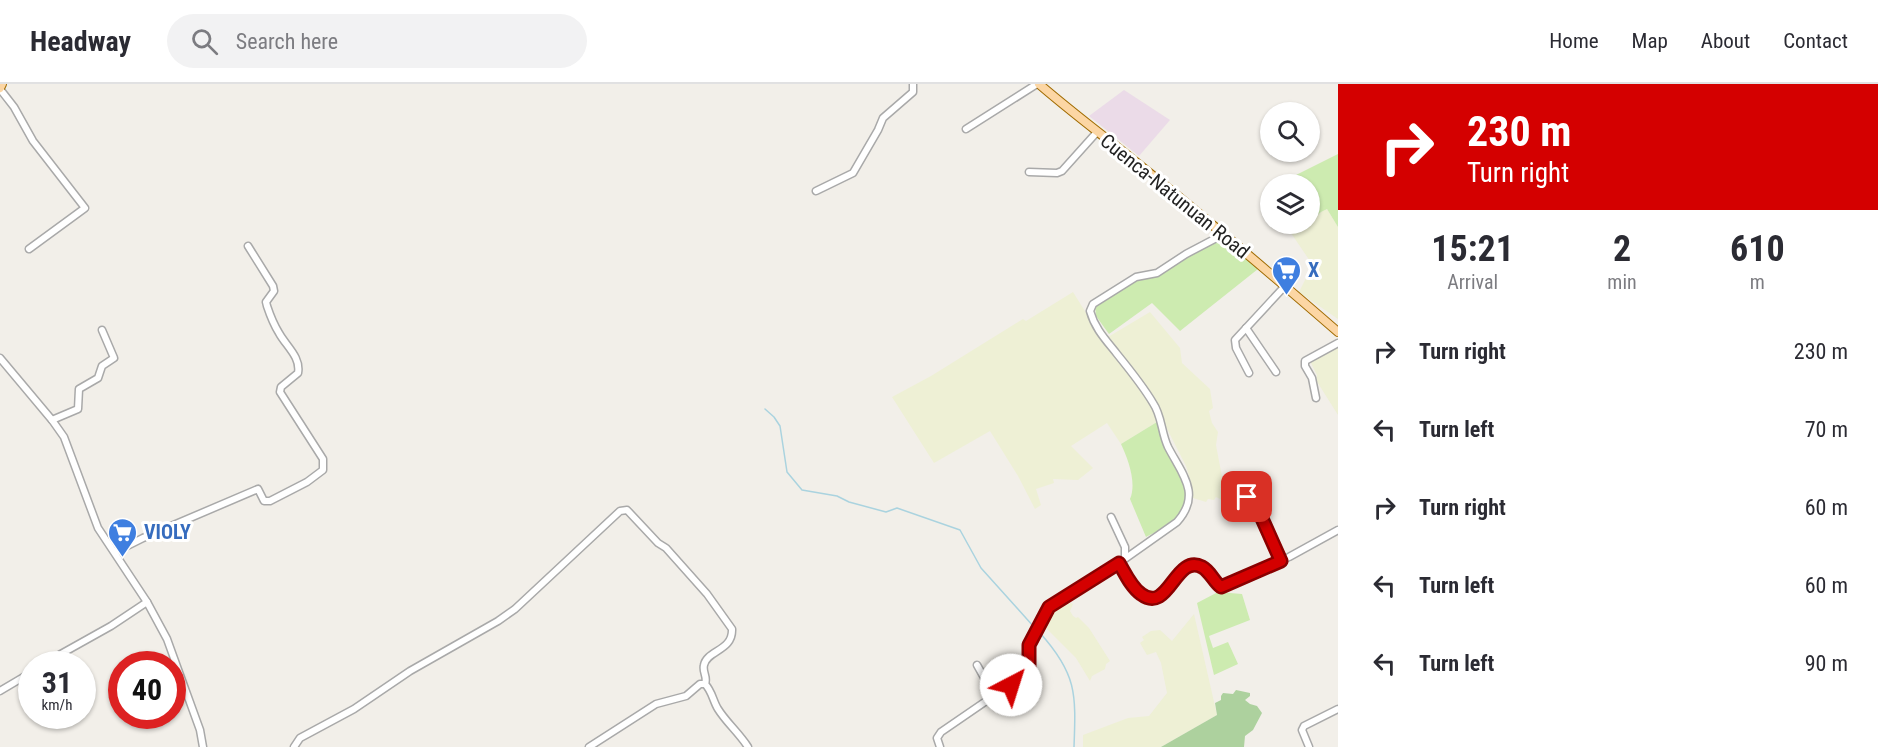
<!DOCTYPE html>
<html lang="en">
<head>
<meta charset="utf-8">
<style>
  body { margin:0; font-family:"Roboto Condensed",sans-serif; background:#f2f2f3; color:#2b2b33; height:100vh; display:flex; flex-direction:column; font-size:22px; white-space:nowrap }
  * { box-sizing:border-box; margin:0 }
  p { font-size:20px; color:#7c7c81 }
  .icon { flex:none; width:33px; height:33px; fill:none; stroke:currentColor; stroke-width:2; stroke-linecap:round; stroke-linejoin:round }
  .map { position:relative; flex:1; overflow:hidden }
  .sheet { display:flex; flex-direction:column; background:#fff; width:540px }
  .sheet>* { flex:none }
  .banner { background:#d40000; color:#fff; overflow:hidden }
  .controls { position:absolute; left:1260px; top:18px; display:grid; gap:12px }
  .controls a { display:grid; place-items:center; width:60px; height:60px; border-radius:50%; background:#fff; box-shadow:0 2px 4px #0004; font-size:30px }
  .speed { position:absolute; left:18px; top:567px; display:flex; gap:12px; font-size:30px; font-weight:700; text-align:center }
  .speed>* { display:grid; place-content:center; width:78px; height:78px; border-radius:50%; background:#fff; box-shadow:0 2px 4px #0004; line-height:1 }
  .speed small { font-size:15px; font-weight:400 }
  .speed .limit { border:9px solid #d22; background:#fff; color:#111 }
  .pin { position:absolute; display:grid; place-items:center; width:51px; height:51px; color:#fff; margin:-26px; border-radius:12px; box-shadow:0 3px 9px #0006 }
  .me { position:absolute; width:66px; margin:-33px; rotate:40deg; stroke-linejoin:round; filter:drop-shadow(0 0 4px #0008) }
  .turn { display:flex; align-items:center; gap:21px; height:126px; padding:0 30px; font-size:27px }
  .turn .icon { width:78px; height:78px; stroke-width:2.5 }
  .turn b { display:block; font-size:42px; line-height:51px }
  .eta { display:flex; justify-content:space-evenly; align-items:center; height:102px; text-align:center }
  .eta b { font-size:36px; font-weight:700; line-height:42px }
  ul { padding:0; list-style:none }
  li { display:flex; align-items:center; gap:18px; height:78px; padding:0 30px }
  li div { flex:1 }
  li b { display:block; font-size:22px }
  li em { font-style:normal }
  header { display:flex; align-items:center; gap:36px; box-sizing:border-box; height:84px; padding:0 30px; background:#fff; border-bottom:2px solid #e1e1e2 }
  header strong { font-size:28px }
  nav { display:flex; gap:33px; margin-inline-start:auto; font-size:21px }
  .search { width:420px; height:54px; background:#f2f2f3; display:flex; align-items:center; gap:15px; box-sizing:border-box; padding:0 21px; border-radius:33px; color:#7c7c81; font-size:22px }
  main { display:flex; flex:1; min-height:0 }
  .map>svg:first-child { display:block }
  .industrial { fill:#ebdbe8 }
  .farmland { fill:#eef0d5 }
  .grass { fill:#cdebb0 }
  .forest { fill:#add19e }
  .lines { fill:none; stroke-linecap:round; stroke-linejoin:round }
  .stream { stroke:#aad3df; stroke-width:1.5 }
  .minor-casing { stroke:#a9a9a9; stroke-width:9 }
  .major-casing { stroke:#a06b00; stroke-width:10 }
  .minor { stroke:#fff; stroke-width:6 }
  .major { stroke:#fcd6a4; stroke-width:8 }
  .route-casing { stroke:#8a0000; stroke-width:15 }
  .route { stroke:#d40000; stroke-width:10 }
  .labels { text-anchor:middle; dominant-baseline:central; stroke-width:6; stroke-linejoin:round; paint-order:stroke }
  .street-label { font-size:20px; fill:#222; stroke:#fff }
  .shop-label { font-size:20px; font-weight:bold; fill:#366cbe; stroke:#fff; text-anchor:start }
</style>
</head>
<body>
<header>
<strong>Headway</strong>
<div class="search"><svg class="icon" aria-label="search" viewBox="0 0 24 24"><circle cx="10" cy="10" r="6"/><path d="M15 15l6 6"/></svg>Search here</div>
<nav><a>Home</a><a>Map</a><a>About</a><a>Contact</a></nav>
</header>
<main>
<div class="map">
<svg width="1338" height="663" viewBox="0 0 1338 663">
  <rect width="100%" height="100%" fill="#f2efe9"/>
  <path class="industrial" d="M1124,6L1170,36L1139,72L1089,32Z"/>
  <g class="farmland">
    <path d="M1327,125L1338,143V235L1299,208L1306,194L1312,193V180L1291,149L1310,140L1321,128Z"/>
    <path d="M1073,208L1103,256L1150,228L1180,264L1182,279L1210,305L1213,324L1209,327L1212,339L1218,348L1216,361L1223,398L1226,400L1220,404L1224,417L1216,413L1214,416L1208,415L1206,418L1193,414L1191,399L1186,382L1162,335L1121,360L1107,339L1071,362L1093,384L1078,396L1053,395L1054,399L1036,405L1041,421L1035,425L1018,392L990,347L934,379L892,313L931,292L1023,235L1026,237Z"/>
    <path d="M1338,262V331L1316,296L1317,291L1310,277Z"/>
    <path d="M1066,517L1073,520L1070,527L1073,532L1076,534L1078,533L1089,544L1110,577L1106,580L1105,585L1092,592L1090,597L1076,574L1046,544L1053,526Z"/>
    <path d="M1194,530L1217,631L1161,663H1083V651L1128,634L1149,632L1167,609L1161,579L1156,568L1147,571L1140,559L1144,556L1142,553L1151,547L1160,546L1172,557Z"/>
  </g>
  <g class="grass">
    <path d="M1338,70V143L1327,125L1321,128L1310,138V100H1281L1280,99Z"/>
    <path d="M1280,140H1307L1291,149Z"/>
    <path d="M1218,152L1258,185L1180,247L1152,219L1109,250L1096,232L1095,221L1141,190L1151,192Z"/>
    <path d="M1157,338C1169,362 1202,409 1178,434C1171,442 1155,448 1146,453L1130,415C1137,399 1128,375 1121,360Z"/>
    <path d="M1218,508L1242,510L1250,536L1209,552L1213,564L1228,558L1238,580L1214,591L1197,519Z"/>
  </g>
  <path class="forest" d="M1236,606L1250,609V612L1245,616L1250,620L1257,622L1262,629L1253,646L1245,652L1244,663H1161L1217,631L1215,619L1221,616V612L1223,609L1233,610Z"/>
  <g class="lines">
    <g class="stream">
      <path d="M765,325L774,333L780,342L787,388L802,406L837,412L849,418L886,428L897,424L960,446L981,484L1034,543"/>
      <path d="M1040,549C1077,590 1076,610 1074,663"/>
    </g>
    <defs>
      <g id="minor">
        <path d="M0,5L14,23L33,57L85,124L29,165"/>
        <path d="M966,45L1037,0"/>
        <path d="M1029,88L1057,89L1062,87L1097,48"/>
        <path d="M816,107L853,89L878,46L883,34L913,8V0"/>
        <path d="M1246,244L1276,288"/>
        <path d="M0,274L52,336L64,353L98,444L147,518L167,555L200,646L203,663"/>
        <path d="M1249,289L1236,264L1235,256L1285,202"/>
        <path d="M1316,314L1312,294L1305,282V277L1338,259"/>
        <path d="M52,336L78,325L79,305L98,294L102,282L114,274L102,246"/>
        <path d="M1241,412L1250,414L1255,421L1281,477"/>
        <path d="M1111,433L1125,463V474"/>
        <path d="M115,468L143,454L258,405L264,417H270L307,398L323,386V375L280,308L281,303L298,289C301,273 286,262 279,249C274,241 270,231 267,222L266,218L274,207L273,202L248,162"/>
        <path d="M1119,479C1125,489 1131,502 1140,509C1164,529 1173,482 1195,481C1208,481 1212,499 1223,503L1289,473L1338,446"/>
        <path d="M43,580L111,542L147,518"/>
        <path d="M977,581L995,613"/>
        <path d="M0,607L32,588"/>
        <path d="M294,663L300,654L354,625L410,587L498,537L515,525L620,427L627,426L658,459L666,464L707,510L732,545C733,567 707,566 704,581C702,588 708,593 705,600C712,607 713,617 718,625C726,638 739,649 748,663"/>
        <path d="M589,663L656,620L686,612L700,600H705"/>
        <path d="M940,663L937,654L941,648L1027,589L1029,585V561L1049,523L1119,479L1177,438C1202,410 1182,390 1168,363C1161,348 1162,332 1153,319C1143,302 1130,286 1117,270C1106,256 1095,245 1090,227L1093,220L1136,193L1157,189L1186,170L1224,150"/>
        <path d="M1309,663L1302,646L1304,642L1338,625"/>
      </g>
      <g id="major">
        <path d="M1039,0C1069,26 1101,50 1132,75C1202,131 1270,189 1338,248"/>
        <path d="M0,4L2,0"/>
      </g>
    </defs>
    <use href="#minor" class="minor-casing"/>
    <use href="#major" class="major-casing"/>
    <use href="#minor" class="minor"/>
    <use href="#major" class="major"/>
  </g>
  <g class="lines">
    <defs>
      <path id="route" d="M1011,601L1029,585V561L1049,523L1119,479C1125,489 1131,503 1141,510C1169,531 1175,469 1202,483C1210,487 1214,498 1221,503L1281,477L1256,421L1247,413"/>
    </defs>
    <use href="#route" class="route-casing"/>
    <use href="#route" class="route"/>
  </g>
  <defs>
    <symbol id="supermarket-pin" viewBox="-11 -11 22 30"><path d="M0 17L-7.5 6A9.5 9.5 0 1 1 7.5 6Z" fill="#3f7fe0" stroke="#fff"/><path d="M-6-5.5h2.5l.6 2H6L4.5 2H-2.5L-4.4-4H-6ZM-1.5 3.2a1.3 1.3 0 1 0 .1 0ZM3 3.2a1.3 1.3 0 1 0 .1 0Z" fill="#fff"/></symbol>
  </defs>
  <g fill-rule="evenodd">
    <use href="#supermarket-pin" x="1270" y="170" width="33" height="45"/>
    <use href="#supermarket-pin" x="106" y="432" width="33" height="45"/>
  </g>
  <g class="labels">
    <g class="street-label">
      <text transform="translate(1175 112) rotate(39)">Cuenca-Natunuan Road</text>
    </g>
    <g class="shop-label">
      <text x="1308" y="186">X</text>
      <text x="144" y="448">VIOLY</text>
    </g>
  </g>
</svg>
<div class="controls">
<a><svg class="icon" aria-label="search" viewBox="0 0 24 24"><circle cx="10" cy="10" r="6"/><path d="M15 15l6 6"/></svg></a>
<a><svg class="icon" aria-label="layers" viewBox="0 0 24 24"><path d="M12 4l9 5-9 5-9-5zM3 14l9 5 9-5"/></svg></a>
</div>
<div class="speed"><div>31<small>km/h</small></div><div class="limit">40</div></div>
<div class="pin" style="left:1247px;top:413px;background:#d93025"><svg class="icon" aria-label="arrive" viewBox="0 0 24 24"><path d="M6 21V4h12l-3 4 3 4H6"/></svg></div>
<svg class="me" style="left:1011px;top:601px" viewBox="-20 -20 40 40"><circle r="19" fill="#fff"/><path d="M0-13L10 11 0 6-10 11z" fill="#d40000"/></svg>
</div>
<section class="sheet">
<div class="banner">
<div class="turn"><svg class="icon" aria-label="right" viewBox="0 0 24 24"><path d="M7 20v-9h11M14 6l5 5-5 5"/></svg><div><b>230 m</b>Turn right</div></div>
</div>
<div class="eta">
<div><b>15:21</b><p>Arrival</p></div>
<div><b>2</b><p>min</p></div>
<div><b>610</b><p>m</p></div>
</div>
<ul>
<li><svg class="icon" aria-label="right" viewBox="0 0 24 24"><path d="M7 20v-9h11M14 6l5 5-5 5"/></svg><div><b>Turn right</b></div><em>230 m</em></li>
<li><svg class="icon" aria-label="left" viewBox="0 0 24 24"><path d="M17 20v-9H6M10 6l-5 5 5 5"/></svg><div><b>Turn left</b></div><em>70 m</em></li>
<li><svg class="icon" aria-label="right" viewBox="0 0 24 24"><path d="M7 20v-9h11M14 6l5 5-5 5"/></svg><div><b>Turn right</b></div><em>60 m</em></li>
<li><svg class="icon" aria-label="left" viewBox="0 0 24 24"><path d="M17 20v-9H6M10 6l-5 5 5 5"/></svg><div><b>Turn left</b></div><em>60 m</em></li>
<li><svg class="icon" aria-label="left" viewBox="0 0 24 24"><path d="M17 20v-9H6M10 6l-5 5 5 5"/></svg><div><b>Turn left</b></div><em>90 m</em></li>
</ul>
</section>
</main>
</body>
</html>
